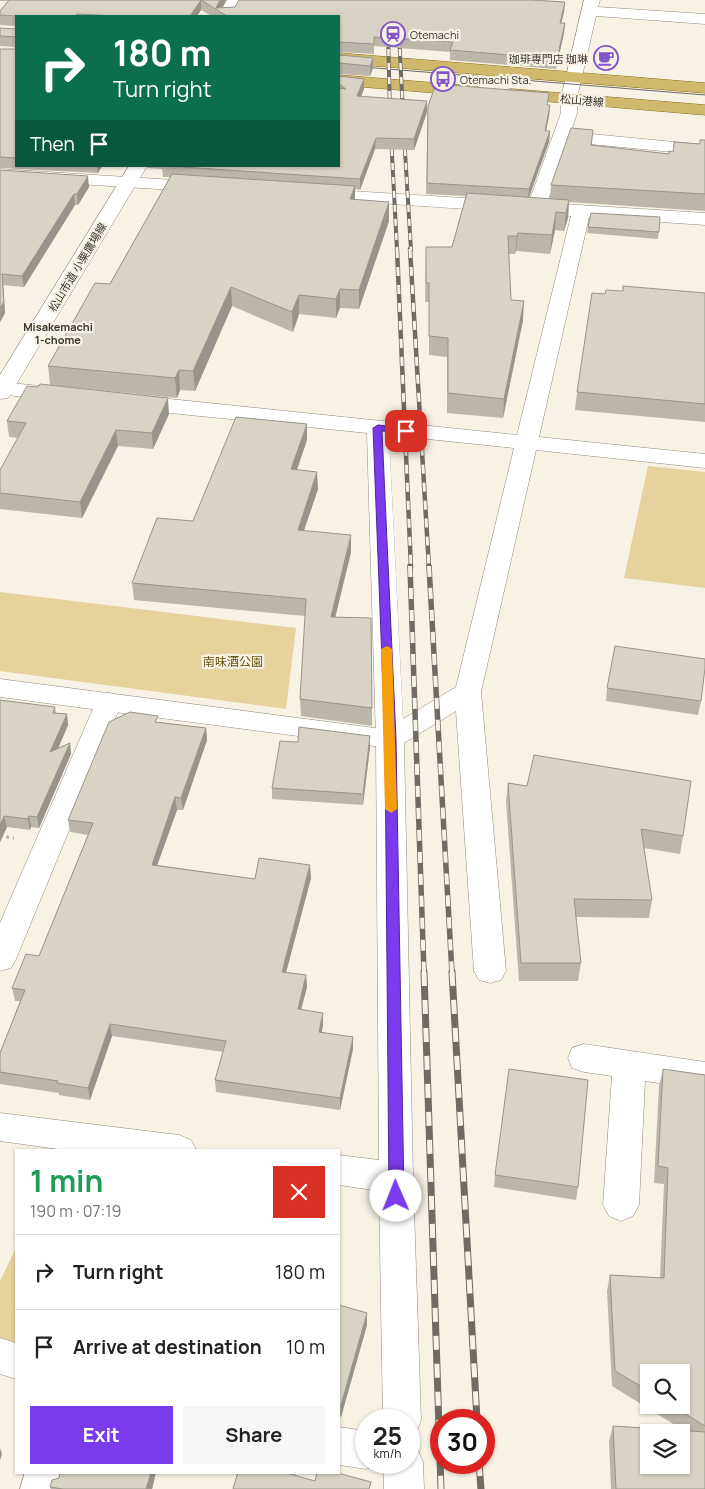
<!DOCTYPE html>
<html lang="en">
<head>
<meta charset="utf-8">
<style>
  body { margin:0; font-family:Manrope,"Noto Sans JP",sans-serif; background:#f6f6f6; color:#222; height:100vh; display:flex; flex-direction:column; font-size:19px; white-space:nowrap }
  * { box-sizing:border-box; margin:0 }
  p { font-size:16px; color:#767676 }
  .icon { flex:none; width:28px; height:28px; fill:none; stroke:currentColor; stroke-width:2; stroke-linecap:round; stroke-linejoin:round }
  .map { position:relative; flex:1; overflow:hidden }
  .sheet { position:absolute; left:15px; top:1149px; width:325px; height:325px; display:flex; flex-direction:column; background:#fff; border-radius:0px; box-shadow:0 1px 4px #0004 }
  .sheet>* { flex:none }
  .top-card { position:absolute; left:15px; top:15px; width:325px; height:152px; border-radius:0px; box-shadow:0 1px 4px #0004; background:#0b6e4f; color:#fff; overflow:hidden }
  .buttons { position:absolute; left:640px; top:1364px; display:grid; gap:10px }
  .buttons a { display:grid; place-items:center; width:50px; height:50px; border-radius:0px; background:#fff; box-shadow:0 1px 4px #0004; font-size:25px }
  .speed { position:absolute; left:355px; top:1409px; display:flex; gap:10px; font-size:25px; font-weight:700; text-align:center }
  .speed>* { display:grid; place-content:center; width:65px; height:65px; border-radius:50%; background:#fff; box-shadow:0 1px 4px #0004; line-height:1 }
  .speed small { font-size:12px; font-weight:400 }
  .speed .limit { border:8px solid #d22; background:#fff; color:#111 }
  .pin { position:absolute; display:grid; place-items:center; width:42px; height:42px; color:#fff; margin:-21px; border-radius:10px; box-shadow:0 2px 8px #0006 }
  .me { position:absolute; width:55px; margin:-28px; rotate:359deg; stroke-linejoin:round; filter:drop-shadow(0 0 4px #0008) }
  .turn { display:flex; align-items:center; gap:18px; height:105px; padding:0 15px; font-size:22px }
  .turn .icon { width:65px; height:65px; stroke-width:2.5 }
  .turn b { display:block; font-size:35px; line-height:42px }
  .then { display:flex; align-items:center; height:48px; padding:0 15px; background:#0003; gap:10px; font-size:19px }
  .round { display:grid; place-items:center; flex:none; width:52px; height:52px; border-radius:0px; background:#f6f6f6 }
  .head { display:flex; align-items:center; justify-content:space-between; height:85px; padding:0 15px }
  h1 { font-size:30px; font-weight:700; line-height:38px; color:#1e9e55 }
  .action { display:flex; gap:10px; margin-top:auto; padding:10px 15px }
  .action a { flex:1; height:58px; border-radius:0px; background:#7c3aed; color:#fff; font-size:20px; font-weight:700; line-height:58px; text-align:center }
  .action a+a { background:#f6f6f6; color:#222 }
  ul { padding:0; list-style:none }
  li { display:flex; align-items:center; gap:15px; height:75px; padding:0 15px; border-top:1px solid #e0e0e0 }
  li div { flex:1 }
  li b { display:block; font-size:19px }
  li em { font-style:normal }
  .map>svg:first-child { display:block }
  .green { fill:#e7d29e }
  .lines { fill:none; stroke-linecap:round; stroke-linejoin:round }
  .minor-casing { stroke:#908b7f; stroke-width:1 }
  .tertiary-casing { stroke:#908b7f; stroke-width:1 }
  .primary-casing { stroke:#866d18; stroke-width:1 }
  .path { stroke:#afaba1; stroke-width:3; stroke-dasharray:2.5 4; stroke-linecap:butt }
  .minor { fill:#fff; fill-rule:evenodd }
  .tertiary { fill:#fff; fill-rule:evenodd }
  .primary { fill:#d0b96d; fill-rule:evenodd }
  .tram { stroke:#6f6b63; stroke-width:1 }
  .rail-far3-casing { stroke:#6f6b63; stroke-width:4 }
  .rail-far2-casing { stroke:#6f6b63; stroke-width:4.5 }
  .rail-far1-casing { stroke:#6f6b63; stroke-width:5.5 }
  .rail-casing { stroke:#6f6b63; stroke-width:7 }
  .rail-far3 { stroke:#f8f2e5; stroke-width:2.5; stroke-dasharray:7; stroke-linecap:butt }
  .rail-far2 { stroke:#f8f2e5; stroke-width:3; stroke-dasharray:9; stroke-linecap:butt }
  .rail-far1 { stroke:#f8f2e5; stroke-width:4; stroke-dasharray:11; stroke-linecap:butt }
  .rail { stroke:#f8f2e5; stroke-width:5; stroke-dasharray:14; stroke-linecap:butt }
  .wall { fill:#bbb5aa; fill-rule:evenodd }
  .shaded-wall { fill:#98948b }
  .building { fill:#d9d3c6; stroke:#98948b; fill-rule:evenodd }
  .route { fill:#7c3aed; stroke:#51269a }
  .slow { fill:#f59e0b }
  .labels { text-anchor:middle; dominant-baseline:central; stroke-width:4.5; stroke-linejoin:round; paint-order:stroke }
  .far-poi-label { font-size:11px; fill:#37352f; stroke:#f8f2e5; text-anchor:start }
  .far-street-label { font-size:11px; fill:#37352f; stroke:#f8f2e5 }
  .far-neighbourhood-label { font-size:11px; font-weight:bold; fill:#37352f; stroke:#f8f2e5 }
  .park-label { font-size:12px; fill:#6a5411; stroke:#f8f2e5 }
</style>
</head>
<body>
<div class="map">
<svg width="705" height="1489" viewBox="0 0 705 1489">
  <rect width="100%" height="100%" fill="#f8f2e5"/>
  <g class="green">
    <path d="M648,466L705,472V588L624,578Z"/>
    <path d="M0,592L296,628L286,709L0,671Z"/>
    <path d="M16,1248V1344L0,1339V1281Z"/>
  </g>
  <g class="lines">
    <defs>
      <g id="minor">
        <path d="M584,0H600L598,7L705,14V24L596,16L577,98V113L571,132L705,145V155L568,142L547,203L705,213V225L589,217L539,437L705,454V468L536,450L481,692L506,971L501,980L490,983L479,980L474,971L456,711L404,743L413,1178L421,1420L416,1433L409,1436V1420H383L379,1191L339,1185V1155L379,1160L376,739L367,433L131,409L123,407L120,402L123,397L131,395L517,435L571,216L317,199L311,198L308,194L311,190L317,189L529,202L561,113V98ZM389,435L514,448L456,687L403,719Z"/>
        <path d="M0,169L205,182L211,183L214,187L211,191L205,192L0,179Z"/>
        <path d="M0,382L61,388L69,390L72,395L69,400L61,402L0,394Z"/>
        <path d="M109,693L118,696L122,702L16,959L11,968L0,971V923L96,702L100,696Z"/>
        <path d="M584,1044L705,1062V1090L645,1081L639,1205L633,1216L621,1221L609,1216L603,1205L612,1076L584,1072L572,1068L568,1058L572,1048Z"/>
        <path d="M0,1113L179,1135L191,1140L196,1150H65L0,1141Z"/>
        <path d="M0,1338L16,1343V1379L0,1374Z"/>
        <path d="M339,1427L366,1431V1462L380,1464L366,1469L339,1465Z"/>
        <path d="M409,1445L417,1448L423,1462L424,1489H384L383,1462H409Z"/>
        <path d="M25,1472H65L60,1489H20Z"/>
      </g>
      <g id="tertiary">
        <path d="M227,0H243L234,16H218Z"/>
        <path d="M129,166H147L11,393L8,398L0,399V375Z"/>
        <path d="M0,679L390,730L400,732L404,739L400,746L390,748L0,697Z"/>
      </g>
      <g id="primary">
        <path d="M339,53L705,83V93L339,63Z"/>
        <path d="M339,75L472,86L478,87L480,91L478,95L472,96L339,85Z"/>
        <path d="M512,89L705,105V115L506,98L504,94L506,90Z"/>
      </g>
    </defs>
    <use href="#minor" class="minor-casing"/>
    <use href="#tertiary" class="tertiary-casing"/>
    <use href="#primary" class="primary-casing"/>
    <path class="path" d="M0,836L14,838"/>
    <use href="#minor" class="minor"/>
    <use href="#tertiary" class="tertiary"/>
    <use href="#primary" class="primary"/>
    <path class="tram" d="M339,65L705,95"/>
    <defs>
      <g id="rail-far3">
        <path d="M388,35L390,112"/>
        <path d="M399,35L403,112"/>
        <path d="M391,135L397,250"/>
        <path d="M404,135L411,250"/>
      </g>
      <g id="rail-far2">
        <path d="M397,249L411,568"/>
        <path d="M410,249L429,568"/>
      </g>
      <g id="rail-far1">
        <path d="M410,566L424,973"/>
        <path d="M429,566L452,973"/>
      </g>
      <g id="rail">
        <path d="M424,972L441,1489"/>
        <path d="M452,972L477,1420"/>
        <path d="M479,1462L481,1489"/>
      </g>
    </defs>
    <use href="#rail-far3" class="rail-far3-casing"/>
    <use href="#rail-far2" class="rail-far2-casing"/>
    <use href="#rail-far1" class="rail-far1-casing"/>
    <use href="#rail" class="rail-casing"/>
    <use href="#rail-far3" class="rail-far3"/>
    <use href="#rail-far2" class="rail-far2"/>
    <use href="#rail-far1" class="rail-far1"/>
    <use href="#rail" class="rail"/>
  </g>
  <g class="wall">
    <path d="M0,0H226L222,8L564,12L561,23H565L564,33L556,69L450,60V52L374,46V54L339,52V16H212L201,10L197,16H16V166H102L98,173L0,168V49H16V47L0,46V28L16,29V26L0,25V11L8,1H0Z"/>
    <path d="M339,55L373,58V68L370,76L339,74Z"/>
    <path d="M339,76L364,79V89L361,97L427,112L414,150L375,149L360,190L355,189V199L389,221L359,309L340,308L336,318L299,314L293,332L232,306L195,391L180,390L177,398L50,385L48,366L110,284L170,177H163L162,169L148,168L147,166H339Z"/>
    <path d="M550,105L549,116L546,131H550L549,142L529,197L550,199L551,185L593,130L592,145L669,154L672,152L700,144V140H705V211L569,202L568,218L564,231L555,230L550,254L516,251L515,254H509L511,300L523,320L503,418L447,413V357L429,355V302H425L426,247H452L466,196L426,194L428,106Z"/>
    <path d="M0,170L89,187L78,205H75L24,287L3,285L5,313L0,322Z"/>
    <path d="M660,217L658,239L587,233L588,227Z"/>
    <path d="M623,291L705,293V422L575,410L577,392L605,294Z"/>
    <path d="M169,414L153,449L118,446L82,518L0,509V470L18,438L9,437L7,421Z"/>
    <path d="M307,424V440L297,470L318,489L304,531L351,552L335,617L372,708V726L301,716L300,699L305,616L134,600L132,583L193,521Z"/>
    <path d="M607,688L701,701L698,715L606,701Z"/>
    <path d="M0,700L55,707L56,713L67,714L68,725L58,748L70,743L71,754L39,828L31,827L30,830L7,827L0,842Z"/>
    <path d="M158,722L206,728L207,740L183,810H177L157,865L255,879L311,878L286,972L306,975L307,987L301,1010L323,1013V1025L322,1032L353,1049L340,1110L216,1092L215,1080L223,1052L112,1036L90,1100L59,1095V1093L0,1084V1053L20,1001H15L12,988L39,956L88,835L70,832L68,820Z"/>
    <path d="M370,736V747L363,805L272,799V788L298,742Z"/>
    <path d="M508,783L683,836L680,854L644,848L652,900L649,918L576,917L581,963L578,981H519L506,801Z"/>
    <path d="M663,1069L705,1075V1489H611L609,1441L613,1426L683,1430L612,1386L607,1291L610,1275L660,1278L664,1184L654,1183L659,1086ZM649,1372L681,1405H649Z"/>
    <path d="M495,1175L578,1187L576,1200L494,1187Z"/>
    <path d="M339,1305L367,1325L341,1417L339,1416Z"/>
    <path d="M60,1472H156L152,1489H51L50,1487L59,1478Z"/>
  </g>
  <g class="shaded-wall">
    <path d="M201,0V10L197,16H190Z"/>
    <path d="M220,0H226L220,12L216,8Z"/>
    <path d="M565,2L564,12L559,33L560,23Z"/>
    <path d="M565,23L564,33L556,69L557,59Z"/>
    <path d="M373,58V68L370,76V66Z"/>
    <path d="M364,79V89L357,106V96Z"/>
    <path d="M427,101V112L414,150V139Z"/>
    <path d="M550,105L549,116L544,141L545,131Z"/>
    <path d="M550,131L549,142L528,200L529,189Z"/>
    <path d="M376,138L375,149L360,190V179Z"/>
    <path d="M97,166H102L98,173Z"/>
    <path d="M88,176L89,187L78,205L77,194Z"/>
    <path d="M355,186V204L350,199Z"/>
    <path d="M74,194L75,205L24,287L22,276Z"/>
    <path d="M569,200L568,218L564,231L566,213Z"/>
    <path d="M389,202V221L359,309V290Z"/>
    <path d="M556,212L555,230L550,254L552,235Z"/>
    <path d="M518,233L516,251L515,254L517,236Z"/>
    <path d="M2,274L3,285L5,313L0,322Z"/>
    <path d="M231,287L232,306L195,391L193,371Z"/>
    <path d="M340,289V308L336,318V299Z"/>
    <path d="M299,295V314L293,332L292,312Z"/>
    <path d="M524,301L523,320L503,418L504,399Z"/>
    <path d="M179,370L180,390L177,398L175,378Z"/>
    <path d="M168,398L169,414L153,449L152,433Z"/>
    <path d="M307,424V440L291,486V469Z"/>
    <path d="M116,430L118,446L82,518L80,502Z"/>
    <path d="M317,472L318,489L298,547V530Z"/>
    <path d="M351,535V552L331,635V617Z"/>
    <path d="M67,714L68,725L52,763L50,752Z"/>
    <path d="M206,728L207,740L183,810L181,798Z"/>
    <path d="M370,736V747L363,805V794Z"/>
    <path d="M70,743L71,754L39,828L37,817Z"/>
    <path d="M175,797L177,810L153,877L152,865Z"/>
    <path d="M4,816L7,827L0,842V826Z"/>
    <path d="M29,816L31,827L30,830L28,819Z"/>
    <path d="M310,865L311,878L283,984L282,972Z"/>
    <path d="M306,975L307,987L298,1021V1009Z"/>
    <path d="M323,1013V1025L319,1044V1032Z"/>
    <path d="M110,1024L112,1036L90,1100L88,1088Z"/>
    <path d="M353,1037V1049L340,1110V1098Z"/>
    <path d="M367,1313V1325L341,1417V1405Z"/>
    <path d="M0,1448L2,1454L0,1460Z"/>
    <path d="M151,1472H156L152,1489H146Z"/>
  </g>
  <g class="building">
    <path d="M9,0H201L190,16H116L77,14L75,16H16V158L0,157V49H16V37L0,36V28L16,29V16L0,15V11Z"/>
    <path d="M201,0H220L216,8L235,7L239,0H531L565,2L560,23H565L557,59L450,50L453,42L374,37V44L339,42V16H227Z"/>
    <path d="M339,55L373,58L370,66L339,63Z"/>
    <path d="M339,76L364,79L357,96L427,101L414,139L376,138L360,179L167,166H339V88L346,89L339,84Z"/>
    <path d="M436,84L549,93L547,105H550L545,131H550L529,189L427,183L428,106Z"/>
    <path d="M571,128L593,130L591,145L669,154V151L673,152L674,142L700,144V140H705V194L551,185Z"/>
    <path d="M0,170L88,176L77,194H74L22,276L2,274L4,302L0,308Z"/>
    <path d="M172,174L355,186L350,199L389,202L359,290L340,289L336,299L299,295L292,312L231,287L193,371L179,370L175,378L48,366L95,283L110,284Z"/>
    <path d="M467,193L569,200L566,213L556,212L552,235L518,233L517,236H508L511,300L524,301L504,399L448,393V338L429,336V283H426V247H452Z"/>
    <path d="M591,213L660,217L659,232L588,227Z"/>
    <path d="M623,286L705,293V404L577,392L592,293L605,294L606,290L623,291Z"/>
    <path d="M40,384L168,398L152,433L116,430L80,502L0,493V470L26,423L7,421L27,386L38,387Z"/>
    <path d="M236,417L307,424L291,469L317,472L298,530L351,535L331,617L371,618L372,708L300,699L306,599L132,583L157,518L193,521Z"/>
    <path d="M615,646L705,659V668L701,701L607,688Z"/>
    <path d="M0,700L55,707L53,713L67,714L50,752L70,743L37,817L29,816L28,819L4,816L0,826Z"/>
    <path d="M130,712L158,716L155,722L206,728L181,798L175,797L152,865L255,879L259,858L310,865L282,972L306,975L298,1009L323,1013L319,1032L353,1037L340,1098L215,1080L226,1041L110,1024L88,1088L57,1083L58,1081L0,1072V1053L25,990L12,988L26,954L39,956L93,823L68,820L109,722Z"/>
    <path d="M299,727L370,736L363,794L272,788L280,741L298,742Z"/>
    <path d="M534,755L691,781L683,836L641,829L652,900L574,899L581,963H521L508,783L527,786Z"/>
    <path d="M509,1069L588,1080L578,1187L495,1175Z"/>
    <path d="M663,1069L705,1075V1426L671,1405H681V1372H649V1391L615,1371L610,1275L664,1278L668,1168L658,1166Z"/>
    <path d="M339,1305L367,1313L341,1405L339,1404Z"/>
    <path d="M613,1426L705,1432V1489H616ZM649,1432H681V1465H649Z"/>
    <path d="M60,1472H151L146,1489H63L50,1487L52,1480L59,1478Z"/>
    <path d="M238,1472H283L315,1481L317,1472H334L371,1482L369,1489H233Z"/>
  </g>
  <path class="route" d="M378,425L406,428L410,431L406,433L382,431L396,739L404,1196L402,1201L396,1203L391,1201L389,1196L385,739L373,428Z"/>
  <path class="slow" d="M387,646L392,649L397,809L391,813L385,809L381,649Z"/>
  <defs>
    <symbol id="station-ring" viewBox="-11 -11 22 22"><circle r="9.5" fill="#f8f2e5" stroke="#8454cc" stroke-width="1.5"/><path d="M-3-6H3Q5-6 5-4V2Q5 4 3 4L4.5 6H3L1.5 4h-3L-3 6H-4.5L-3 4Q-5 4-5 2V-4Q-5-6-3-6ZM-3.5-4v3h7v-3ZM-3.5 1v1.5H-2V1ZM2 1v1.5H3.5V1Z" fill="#8454cc"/></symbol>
    <symbol id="cafe-ring" viewBox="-11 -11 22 22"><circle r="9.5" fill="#f8f2e5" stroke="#8454cc" stroke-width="1.5"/><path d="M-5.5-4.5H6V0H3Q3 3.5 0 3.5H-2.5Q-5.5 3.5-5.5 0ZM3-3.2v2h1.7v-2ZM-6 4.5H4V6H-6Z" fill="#8454cc"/></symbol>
    <symbol id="bus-ring" viewBox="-11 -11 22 22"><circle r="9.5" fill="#f8f2e5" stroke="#8454cc" stroke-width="1.5"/><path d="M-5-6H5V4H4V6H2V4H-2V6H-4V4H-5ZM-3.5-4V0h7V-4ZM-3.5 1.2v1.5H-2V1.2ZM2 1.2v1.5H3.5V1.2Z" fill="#8454cc"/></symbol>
  </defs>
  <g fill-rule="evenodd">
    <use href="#station-ring" x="379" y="20" width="28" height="28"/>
    <use href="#cafe-ring" x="592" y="44" width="28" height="28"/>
    <use href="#bus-ring" x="429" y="65" width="28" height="28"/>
  </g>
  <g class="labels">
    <g class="far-poi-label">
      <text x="410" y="34">Otemachi</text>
      <text x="588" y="58" text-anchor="end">珈琲専門店 珈琳</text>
      <text x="460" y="79">Otemachi Sta.</text>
    </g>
    <g class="far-street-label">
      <text transform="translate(582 100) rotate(5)">松山港線</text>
      <text transform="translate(77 267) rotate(-59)">松山市道 小栗鷹場線</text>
    </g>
    <g class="far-neighbourhood-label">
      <text x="58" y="326">Misakemachi<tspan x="58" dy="13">1-chome</tspan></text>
    </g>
    <g class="park-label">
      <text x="233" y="661">南味酒公園</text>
    </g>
  </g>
</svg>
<div class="buttons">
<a><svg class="icon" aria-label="search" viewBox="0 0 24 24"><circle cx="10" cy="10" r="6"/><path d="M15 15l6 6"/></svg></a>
<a><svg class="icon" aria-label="layers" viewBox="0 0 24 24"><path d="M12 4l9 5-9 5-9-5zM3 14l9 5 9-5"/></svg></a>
</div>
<div class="speed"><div>25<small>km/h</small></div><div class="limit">30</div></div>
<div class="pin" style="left:406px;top:431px;background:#d93025"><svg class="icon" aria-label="arrive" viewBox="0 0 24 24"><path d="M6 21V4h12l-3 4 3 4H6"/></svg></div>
<svg class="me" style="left:396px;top:1196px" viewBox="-20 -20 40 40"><circle r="19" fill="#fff"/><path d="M0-13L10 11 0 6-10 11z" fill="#7c3aed"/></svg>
<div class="top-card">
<div class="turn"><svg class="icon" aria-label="right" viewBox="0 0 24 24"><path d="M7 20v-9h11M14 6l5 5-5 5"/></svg><div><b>180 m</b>Turn right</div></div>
<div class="then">Then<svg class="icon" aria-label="arrive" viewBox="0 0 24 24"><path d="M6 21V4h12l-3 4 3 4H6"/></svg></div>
</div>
<section class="sheet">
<div class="head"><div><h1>1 min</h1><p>190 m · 07:19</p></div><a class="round" style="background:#d93025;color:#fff"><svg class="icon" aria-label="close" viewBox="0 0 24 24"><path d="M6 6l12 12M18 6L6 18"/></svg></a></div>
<ul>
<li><svg class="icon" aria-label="right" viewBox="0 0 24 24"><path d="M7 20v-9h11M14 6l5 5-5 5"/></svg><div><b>Turn right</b></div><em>180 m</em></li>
<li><svg class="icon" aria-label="arrive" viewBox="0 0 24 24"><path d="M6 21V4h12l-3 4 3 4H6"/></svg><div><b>Arrive at destination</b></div><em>10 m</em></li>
</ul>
<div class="action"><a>Exit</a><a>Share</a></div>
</section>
</div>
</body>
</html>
